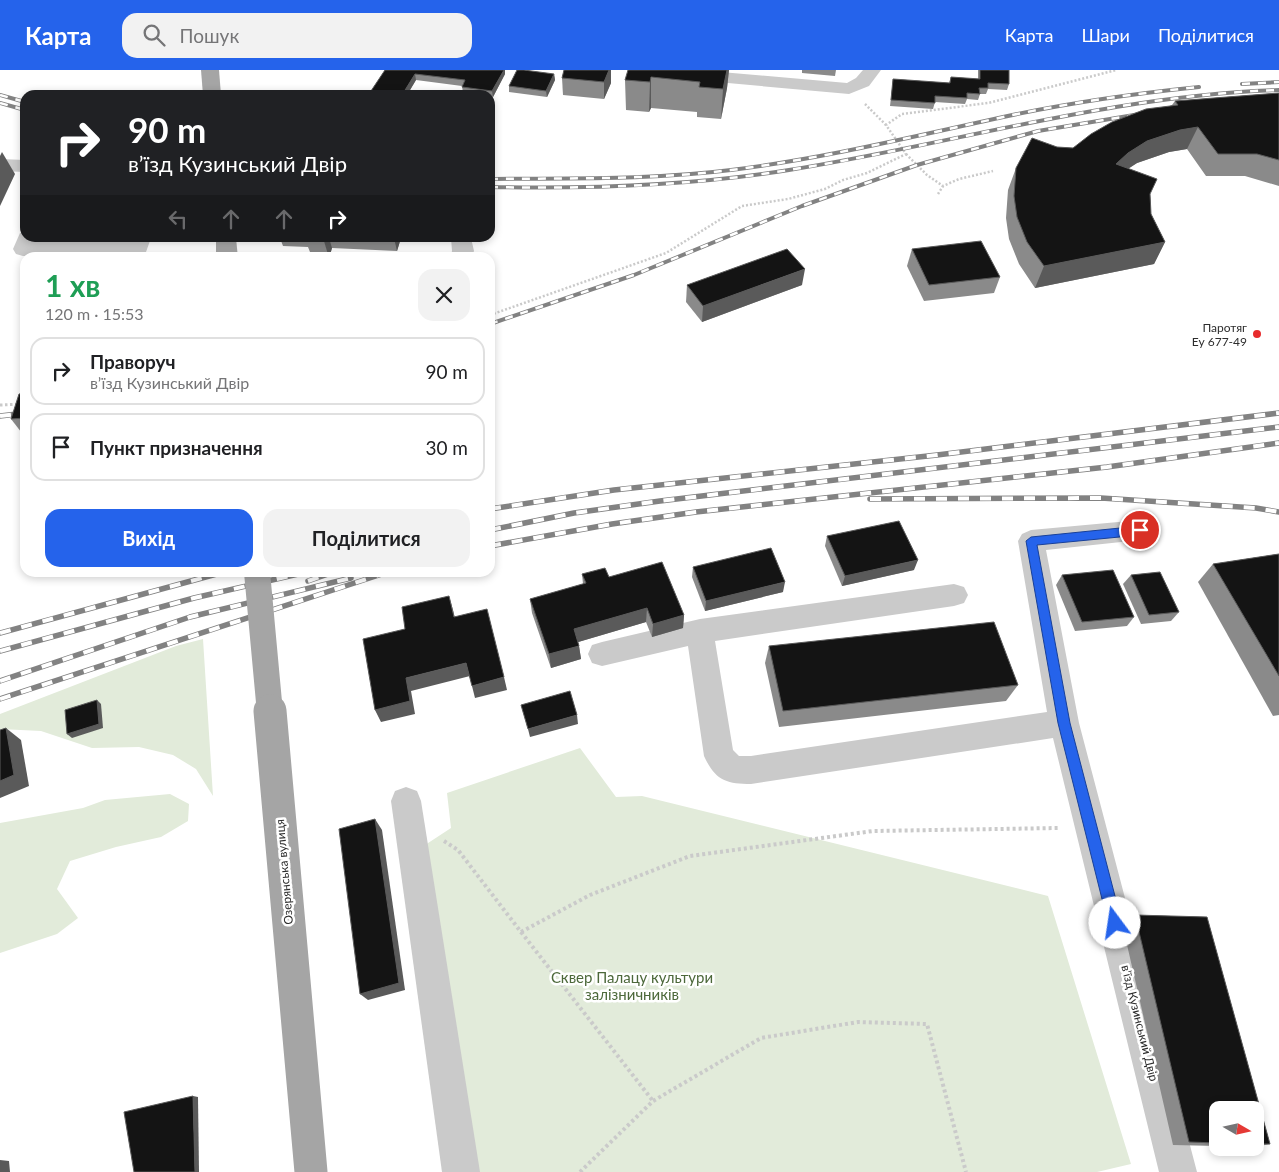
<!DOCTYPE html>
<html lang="uk">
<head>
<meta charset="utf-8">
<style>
  body { margin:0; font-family:Lato,sans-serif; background:#f2f2f2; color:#202124; height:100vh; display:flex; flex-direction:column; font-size:19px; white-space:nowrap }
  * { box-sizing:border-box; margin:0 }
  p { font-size:16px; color:#757577 }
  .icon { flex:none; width:28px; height:28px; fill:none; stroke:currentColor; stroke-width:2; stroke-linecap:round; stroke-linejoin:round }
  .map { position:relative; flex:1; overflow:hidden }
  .side { position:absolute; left:20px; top:182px; width:475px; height:325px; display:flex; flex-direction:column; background:#fff; border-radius:15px; box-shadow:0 2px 8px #0003 }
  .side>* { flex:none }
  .hud { position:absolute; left:20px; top:20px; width:475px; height:152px; border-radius:15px; box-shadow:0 2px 8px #0003; background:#202124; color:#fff; overflow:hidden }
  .needle { width:32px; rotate:99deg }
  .buttons { position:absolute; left:1209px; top:1031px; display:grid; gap:10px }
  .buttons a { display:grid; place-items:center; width:55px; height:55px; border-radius:10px; background:#fff; box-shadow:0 2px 8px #0003; font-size:25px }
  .pin { position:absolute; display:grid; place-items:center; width:42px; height:42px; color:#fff; margin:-21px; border:2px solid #fff; border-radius:50%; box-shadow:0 1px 5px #0007 }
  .me { position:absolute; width:55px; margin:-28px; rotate:346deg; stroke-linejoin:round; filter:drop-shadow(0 0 4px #0008) }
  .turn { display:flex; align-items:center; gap:18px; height:105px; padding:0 25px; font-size:22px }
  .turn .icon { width:65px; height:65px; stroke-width:2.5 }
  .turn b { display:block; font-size:35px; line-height:42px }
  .lanes { display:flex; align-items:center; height:48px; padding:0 25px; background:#0003; justify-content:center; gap:25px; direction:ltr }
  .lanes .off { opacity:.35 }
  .round { display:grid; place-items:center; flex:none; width:52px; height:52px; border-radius:15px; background:#f2f2f2 }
  .summary { display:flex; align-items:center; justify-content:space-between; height:85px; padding:0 25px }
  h1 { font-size:30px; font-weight:700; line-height:38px; color:#1e9e55 }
  .action { display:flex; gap:10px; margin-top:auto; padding:10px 25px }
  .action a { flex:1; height:58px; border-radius:15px; background:#2563eb; color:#fff; font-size:20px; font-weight:700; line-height:58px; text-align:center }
  .action a+a { background:#f2f2f2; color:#202124 }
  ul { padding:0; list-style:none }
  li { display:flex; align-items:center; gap:15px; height:68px; margin:0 10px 8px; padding:0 15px; border:2px solid #e0e0e0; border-radius:15px }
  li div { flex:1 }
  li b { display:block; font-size:19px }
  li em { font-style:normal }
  header { display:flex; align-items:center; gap:30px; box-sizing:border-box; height:70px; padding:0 25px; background:#2563eb; color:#fff }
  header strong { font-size:24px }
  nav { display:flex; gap:28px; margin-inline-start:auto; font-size:18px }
  .search { width:350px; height:45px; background:#f2f2f2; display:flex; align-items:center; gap:12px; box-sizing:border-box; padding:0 18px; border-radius:15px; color:#757577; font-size:19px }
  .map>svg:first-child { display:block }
  .green { fill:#e2ebda }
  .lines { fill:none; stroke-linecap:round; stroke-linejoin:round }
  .path-far2 { stroke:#cacaca; stroke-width:2.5; stroke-dasharray:2 2; stroke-linecap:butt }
  .path-far1 { stroke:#cacaca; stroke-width:3; stroke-dasharray:2.5 2.5; stroke-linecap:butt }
  .path { stroke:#cacaca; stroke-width:4; stroke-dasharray:3 3; stroke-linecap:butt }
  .minor { fill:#cacaca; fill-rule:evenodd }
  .major { fill:#a5a5a5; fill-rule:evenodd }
  .rail-far1-casing { stroke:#828282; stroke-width:4 }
  .rail-casing { stroke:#828282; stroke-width:5.5 }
  .rail-far1 { stroke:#fff; stroke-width:2.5; stroke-dasharray:8; stroke-linecap:butt }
  .rail { stroke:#fff; stroke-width:4; stroke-dasharray:11; stroke-linecap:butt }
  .major-bridge-far1 { stroke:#a5a5a5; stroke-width:26 }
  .major-bridge { stroke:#a5a5a5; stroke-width:33 }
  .wall { fill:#8a8a8a }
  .shaded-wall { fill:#5a5a5a }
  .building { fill:#141414; stroke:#5a5a5a }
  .route { fill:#2563eb; stroke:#184099 }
  .poi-dot { fill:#e72b2c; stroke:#fff; stroke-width:2 }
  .labels { text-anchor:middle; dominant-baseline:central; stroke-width:5; stroke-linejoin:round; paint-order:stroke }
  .poi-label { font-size:12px; fill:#2d2d2d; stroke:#fff; text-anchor:end }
  .street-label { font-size:12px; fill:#2d2d2d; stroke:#fff }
  .near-park-label { font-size:15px; fill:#4c683a; stroke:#fff }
</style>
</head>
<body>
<header>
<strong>Карта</strong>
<div class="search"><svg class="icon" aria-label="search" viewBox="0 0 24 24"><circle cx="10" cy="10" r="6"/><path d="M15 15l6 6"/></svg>Пошук</div>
<nav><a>Карта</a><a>Шари</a><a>Поділитися</a></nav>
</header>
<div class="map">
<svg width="1279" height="1102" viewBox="0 0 1279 1102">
  <rect width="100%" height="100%" fill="#fff"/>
  <g class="green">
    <path d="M203,569L213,726L196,699L173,685L139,677L92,678L41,661L0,659V644L176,576Z"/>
    <path d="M580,678L616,727L642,726L1048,826L1131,1094L1097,1102H470L422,777L451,758L447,723Z"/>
    <path d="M170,724L189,734L188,751L161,767L116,777L70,791L57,819L78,848L57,864L0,883V753L83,738L105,730Z"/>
  </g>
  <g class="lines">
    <g class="path-far2">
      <path d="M865,34L886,55"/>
      <path d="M906,84L927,105L943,116L959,109L993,101"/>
      <path d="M938,124L943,116"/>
      <path d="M490,245L666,183L742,136L788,129L825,119L843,110L867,103L906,84L886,55L902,44L988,33L1116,0"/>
    </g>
    <path class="path-far1" d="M0,335L25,334"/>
    <g class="path">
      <path d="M444,771L458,780L521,862L590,825L690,786L873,761L1059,758"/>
      <path d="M521,862L653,1031"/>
      <path d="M580,1102L653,1031L761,968L858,952L927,954L966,1102"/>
    </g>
    <g class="minor">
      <path d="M630,0H698L847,13L856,8L863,0H881L869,16L849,24L639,5L633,4Z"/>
      <path d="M0,89L25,90V102L0,101Z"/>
      <path d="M25,162V168H37L36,172L130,170L131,168H151L146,182L139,184L23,186L16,184L13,179L20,163Z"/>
      <path d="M451,168H471L474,181L471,188H450L452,181Z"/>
      <path d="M1140,450L1149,453L1153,460L1149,467L1140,470L1046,480L1079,653L1197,1102H1159L1053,668L751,714C726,714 715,710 704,686L688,576L602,596L592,593L588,584L592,575L602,572L700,549L954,514L964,517L968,525L964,533L954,536L715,571L733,680L739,686H751L1047,642L1018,471L1022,464L1031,460Z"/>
      <path d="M406,717L417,721L421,731L480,1102H442L391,731L395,721Z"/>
    </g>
    <g class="major">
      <path d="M201,0H219L221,25H203Z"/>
      <path d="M216,168H236L238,188H216Z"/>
    </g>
    <defs>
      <g id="rail-far1">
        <path d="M1242,14L1279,12"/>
        <path d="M0,25L25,32"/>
        <path d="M0,33L25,40"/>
        <path d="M490,109C570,108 651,110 731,100C820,89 907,68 994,49C1061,34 1130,24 1199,17"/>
        <path d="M490,117C590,119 690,116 789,100C953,74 1113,25 1279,20"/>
        <path d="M490,254L634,205L802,136L917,95L1038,61L1140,44"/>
      </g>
      <g id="rail">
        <path d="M0,346L25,343"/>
        <path d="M870,429L1101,428L1256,438L1279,442"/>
        <path d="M490,439L614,420L937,385L1279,343"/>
        <path d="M490,460L574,443L660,431L1279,357"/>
        <path d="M490,476L612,454L696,442L1107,397L1279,373"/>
        <path d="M308,511L334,502"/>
        <path d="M0,563L224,502"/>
        <path d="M0,581L194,528L307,502"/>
        <path d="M0,611L190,547L351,508"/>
        <path d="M0,629L388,502"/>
      </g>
    </defs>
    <use href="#rail-far1" class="rail-far1-casing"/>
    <use href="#rail" class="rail-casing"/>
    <use href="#rail-far1" class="rail-far1"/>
    <use href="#rail" class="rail"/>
    <path class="major-bridge-far1" d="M257,502L270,643"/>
    <path class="major-bridge" d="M270,641L311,1102"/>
  </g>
  <g class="wall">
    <path d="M385,0H505V4L493,27L490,26V25H481L463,23L462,16L416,10L407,25H372L371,21Z"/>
    <path d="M564,0H611V13L604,29L563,25L562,8Z"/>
    <path d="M729,0L727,18L721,49L697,47V42L651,38L649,42L626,40L625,10Z"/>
    <path d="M802,0H836L835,6L802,3Z"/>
    <path d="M978,0H1009V14L1007,20L988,19L986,24H980L978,30L967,29L965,34L935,32L933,39L890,36L893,9L949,13L951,7L978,9Z"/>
    <path d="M554,4L555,10L547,27L509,22V16Z"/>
    <path d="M1279,23V116L1245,106H1206L1187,79L1169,82L1137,93L1128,99L1150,124L1151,144L1165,172L1154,194L1035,218L1019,194L1009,169L1006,148L1008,120L1016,98L1057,77L1073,78L1172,35L1175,31Z"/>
    <path d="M280,168H401L397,181L332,178L329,188L312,187L308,177L283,176Z"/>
    <path d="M912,179L1000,207L994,223L924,231L907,196Z"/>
    <path d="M687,215H802L702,252L686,232Z"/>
    <path d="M25,323V367L11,349Z"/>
    <path d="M827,466L914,500L842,516L825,476Z"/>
    <path d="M1279,484V645L1273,646L1198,512L1213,494Z"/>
    <path d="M693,497L783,522L705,541L692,507Z"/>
    <path d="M582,504L609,507L684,545L683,558L652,567L646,552L578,572L579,576L581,589L551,598L532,543L530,529L583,514Z"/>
    <path d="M1062,505L1134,547L1127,556L1075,561L1056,515Z"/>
    <path d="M1131,505L1179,542L1171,551L1141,554L1123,514Z"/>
    <path d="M769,576L1018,615L1006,631L779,657L765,593Z"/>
    <path d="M1135,845L1207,847L1270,1074L1255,1077V1040H1218V1076L1173,1075L1122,853Z"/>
  </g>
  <g class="shaded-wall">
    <path d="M504,0H505V4L493,27L492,21Z"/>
    <path d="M609,0H611V13L604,29V12Z"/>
    <path d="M727,0H729L727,18L721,49L723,19Z"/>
    <path d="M415,4L416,10L407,25H402Z"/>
    <path d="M554,4L555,10L547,27L546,21Z"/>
    <path d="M651,7V38L649,42L650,12Z"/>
    <path d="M1198,57L1187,79L1169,82L1137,93L1118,105L1116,94L1128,83L1147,71L1180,60Z"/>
    <path d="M2,82L15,104L0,136V86Z"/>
    <path d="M325,168H329L332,178L329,188L324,171Z"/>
    <path d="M394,168H401L397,181Z"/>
    <path d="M1165,172L1154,194L1035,218L1044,196Z"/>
    <path d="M805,199L802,215L702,252L703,236Z"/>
    <path d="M918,490L914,500L842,516L845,506Z"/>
    <path d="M785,512L783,522L705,541L706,531Z"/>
    <path d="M449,526L453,540L458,561L454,547Z"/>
    <path d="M647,538L646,552L575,573L574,559Z"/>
    <path d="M684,545L683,558L652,567L653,554Z"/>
    <path d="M579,576L581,589L551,598L549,584Z"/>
    <path d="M466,593L470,606L411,621L415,644L381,652L375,640L406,608Z"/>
    <path d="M504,607L507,620L475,628L472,616Z"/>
    <path d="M97,630L101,634L103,658L72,668L67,664Z"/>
    <path d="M577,645L578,654L530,667L528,659Z"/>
    <path d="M6,658L21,670L29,716L0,728V711Z"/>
    <path d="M375,749L382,760L405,920L368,930L360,924Z"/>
    <path d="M193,1026L198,1027L199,1102H195Z"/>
    <path d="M0,1090L9,1091L10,1102H0Z"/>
  </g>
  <g class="building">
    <path d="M385,0H504L492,21L462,17L465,10L415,4L402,25L371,21Z"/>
    <path d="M517,0H524L554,4L546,21L509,16Z"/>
    <path d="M564,0H609L604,12L562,8Z"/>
    <path d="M628,0H727L723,19L699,17L700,12L651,7L650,12L625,10Z"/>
    <path d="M980,0H1009V14L988,13V18H979L980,24L967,23V28L935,26V33L891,30L893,9L950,13L951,7L980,9Z"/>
    <path d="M1279,23V90L1257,84H1218L1198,57L1180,60L1147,71L1128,83L1116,94L1157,109L1150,124L1151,144L1165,172L1044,196L1027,172L1017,147L1014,126L1016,98L1032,68L1057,77L1073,78L1091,64L1112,52L1146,39L1178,35L1175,31Z"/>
    <path d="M307,168H325L324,171L306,170Z"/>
    <path d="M981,171L1000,207L929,215L912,179Z"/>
    <path d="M787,179L805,199L703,236L687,215Z"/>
    <path d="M25,323V348L11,349L19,324Z"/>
    <path d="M899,451L918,490L845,506L827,466Z"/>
    <path d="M771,478L785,512L706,531L693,497Z"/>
    <path d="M1279,484V606L1213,494Z"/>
    <path d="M662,492L684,545L653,554L647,538L574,559L579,576L549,584L530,529L586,513L582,504L605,498L609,507Z"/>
    <path d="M1113,500L1134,547L1082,552L1062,505Z"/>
    <path d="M1160,502L1179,542L1149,545L1131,505Z"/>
    <path d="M449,526L454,547L487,539L504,607L472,616L466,593L406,608L410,631L375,640L363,569L405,559L402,537Z"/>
    <path d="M994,552L1018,615L783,641L769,576Z"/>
    <path d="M570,621L577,645L528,659L521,635Z"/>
    <path d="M97,630L99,654L67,664L65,640Z"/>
    <path d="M6,658L14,705L0,711V660Z"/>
    <path d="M375,749L399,913L360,924L339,759Z"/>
    <path d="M1135,845L1207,847L1270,1074H1255V1040H1218V1073L1189,1072Z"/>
    <path d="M193,1026L195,1102H134L124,1042Z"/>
  </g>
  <path class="route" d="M1140,456L1146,460L1140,465L1037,475L1070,653L1122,853L1120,858L1115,860L1110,858L1108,853L1058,653L1026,471L1031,467Z"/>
  <circle class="poi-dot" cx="1257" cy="264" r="5"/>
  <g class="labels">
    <g class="poi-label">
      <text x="1247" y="257">Паротяг<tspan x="1247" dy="14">Еу 677-49</tspan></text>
    </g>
    <g class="street-label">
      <text transform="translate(284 802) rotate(-95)">Озерянська вулиця</text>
      <text transform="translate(1140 953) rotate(76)">в’їзд Кузинський Двір</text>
    </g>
    <g class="near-park-label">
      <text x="632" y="907">Сквер Палацу культури<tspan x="632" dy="17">залізничників</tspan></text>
    </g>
  </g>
</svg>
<div class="buttons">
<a><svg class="needle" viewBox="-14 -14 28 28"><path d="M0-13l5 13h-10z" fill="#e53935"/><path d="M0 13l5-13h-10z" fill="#757577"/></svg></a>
</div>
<div class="pin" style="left:1140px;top:460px;background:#d93025"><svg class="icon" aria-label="arrive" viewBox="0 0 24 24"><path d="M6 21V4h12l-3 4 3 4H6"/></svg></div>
<svg class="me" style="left:1115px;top:853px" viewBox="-20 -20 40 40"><circle r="19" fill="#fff"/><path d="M0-13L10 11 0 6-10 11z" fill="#2563eb"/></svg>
<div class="hud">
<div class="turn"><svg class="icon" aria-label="right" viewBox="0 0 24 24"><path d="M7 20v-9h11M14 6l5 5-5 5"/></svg><div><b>90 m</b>в’їзд Кузинський Двір</div></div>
<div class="lanes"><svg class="icon off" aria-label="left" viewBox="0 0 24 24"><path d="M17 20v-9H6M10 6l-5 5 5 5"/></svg><svg class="icon off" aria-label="ahead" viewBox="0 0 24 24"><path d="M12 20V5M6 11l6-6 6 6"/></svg><svg class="icon off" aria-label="ahead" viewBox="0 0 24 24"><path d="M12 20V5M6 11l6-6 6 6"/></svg><svg class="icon" aria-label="right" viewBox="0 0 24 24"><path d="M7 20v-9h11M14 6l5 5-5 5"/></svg></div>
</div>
<section class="side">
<div class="summary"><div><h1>1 хв</h1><p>120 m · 15:53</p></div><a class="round"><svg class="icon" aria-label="close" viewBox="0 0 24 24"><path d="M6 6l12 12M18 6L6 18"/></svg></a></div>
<ul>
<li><svg class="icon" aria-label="right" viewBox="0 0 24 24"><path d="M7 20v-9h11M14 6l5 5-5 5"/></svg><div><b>Праворуч</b><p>в’їзд Кузинський Двір</p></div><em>90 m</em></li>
<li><svg class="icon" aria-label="arrive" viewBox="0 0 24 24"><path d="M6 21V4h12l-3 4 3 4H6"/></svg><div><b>Пункт призначення</b></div><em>30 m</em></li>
</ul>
<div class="action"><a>Вихід</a><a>Поділитися</a></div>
</section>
</div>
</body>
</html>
